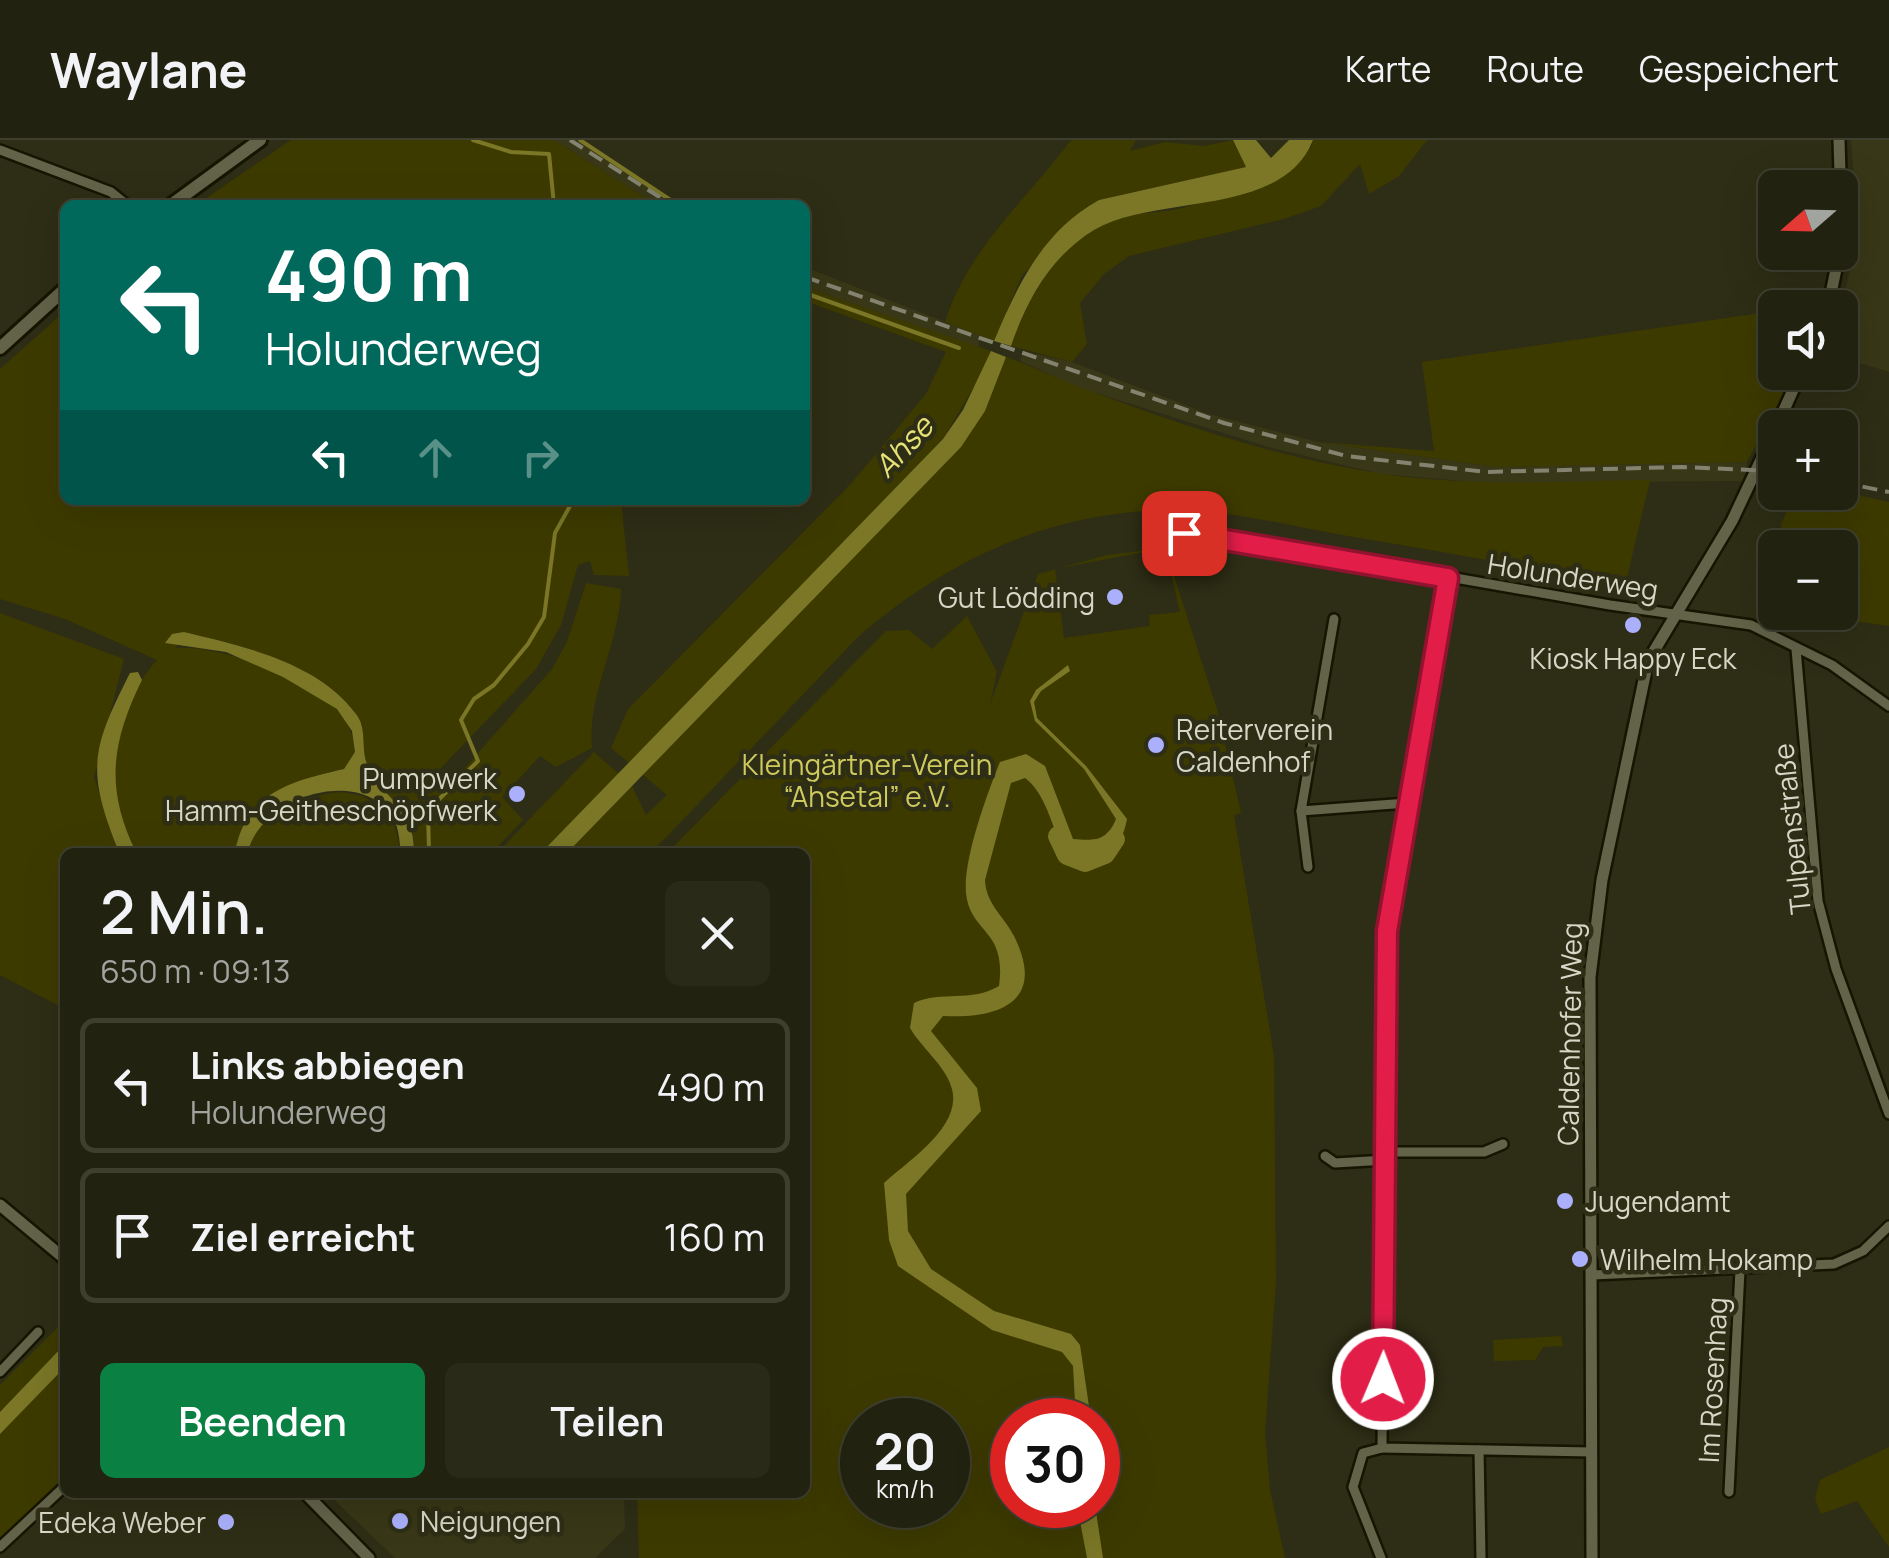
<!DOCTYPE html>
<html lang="de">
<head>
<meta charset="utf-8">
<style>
  body { margin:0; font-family:Manrope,sans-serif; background:#2a2a19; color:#f1f3f6; height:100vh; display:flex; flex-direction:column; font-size:38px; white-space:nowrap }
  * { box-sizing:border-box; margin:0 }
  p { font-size:32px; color:#a2a49f }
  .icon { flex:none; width:55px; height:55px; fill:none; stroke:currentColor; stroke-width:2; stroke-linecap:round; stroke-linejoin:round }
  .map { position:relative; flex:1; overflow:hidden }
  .panel { position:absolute; left:60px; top:708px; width:750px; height:650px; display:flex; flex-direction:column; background:#222210; border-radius:15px; box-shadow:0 10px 40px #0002,0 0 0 2px #3f3f30 }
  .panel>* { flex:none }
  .banner { position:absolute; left:60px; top:60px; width:750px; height:305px; border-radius:15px; box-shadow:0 10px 40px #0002,0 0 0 2px #3f3f30; background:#00695c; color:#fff; overflow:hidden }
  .needle { width:65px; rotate:250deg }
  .controls { position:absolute; left:1758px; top:30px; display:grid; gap:20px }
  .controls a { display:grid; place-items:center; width:100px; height:100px; border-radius:15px; background:#222210; box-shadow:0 10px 40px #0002,0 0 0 2px #3f3f30; font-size:50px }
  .speed { position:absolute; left:840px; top:1258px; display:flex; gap:20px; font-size:50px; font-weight:700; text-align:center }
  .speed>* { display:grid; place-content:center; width:130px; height:130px; border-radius:50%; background:#222210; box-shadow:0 10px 40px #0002,0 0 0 2px #3f3f30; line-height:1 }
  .speed small { font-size:25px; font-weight:400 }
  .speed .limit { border:15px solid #d22; background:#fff; color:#111 }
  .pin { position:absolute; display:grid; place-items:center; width:85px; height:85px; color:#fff; margin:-42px; border-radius:20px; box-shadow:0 5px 15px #0006 }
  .me { position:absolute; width:110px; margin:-55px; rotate:1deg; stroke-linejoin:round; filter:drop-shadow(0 0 8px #0008) }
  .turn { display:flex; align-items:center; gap:35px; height:210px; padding:0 40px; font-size:45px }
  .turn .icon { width:130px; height:130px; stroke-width:2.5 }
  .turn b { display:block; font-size:70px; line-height:85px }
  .lanes { display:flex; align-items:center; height:95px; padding:0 40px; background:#0003; justify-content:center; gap:50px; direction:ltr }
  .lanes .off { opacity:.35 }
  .round { display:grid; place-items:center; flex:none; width:105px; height:105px; border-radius:15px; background:#2a2a19 }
  .overview { display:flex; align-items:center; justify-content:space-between; height:170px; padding:0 40px }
  h1 { font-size:60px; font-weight:600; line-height:75px }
  .action { display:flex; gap:20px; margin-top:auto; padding:20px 40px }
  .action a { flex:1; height:115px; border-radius:15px; background:#0b8043; color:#fff; font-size:40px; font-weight:600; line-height:115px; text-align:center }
  .action a+a { background:#2a2a19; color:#f1f3f6 }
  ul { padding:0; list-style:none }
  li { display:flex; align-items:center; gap:30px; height:135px; margin:0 20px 15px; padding:0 20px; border:5px solid #3f3f30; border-radius:15px }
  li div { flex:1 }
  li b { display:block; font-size:38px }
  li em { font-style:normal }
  header { display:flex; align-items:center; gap:60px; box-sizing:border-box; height:140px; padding:0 50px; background:#222210; border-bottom:2px solid #3f3f30 }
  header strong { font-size:48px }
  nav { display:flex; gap:55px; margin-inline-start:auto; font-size:35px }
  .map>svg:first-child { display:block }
  .built { fill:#383717 }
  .green { fill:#3d3a00; fill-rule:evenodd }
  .water { fill:#7b7727 }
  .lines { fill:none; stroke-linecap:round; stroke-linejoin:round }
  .stream { stroke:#7b7727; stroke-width:4 }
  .river { stroke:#7b7727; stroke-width:20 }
  .minor-casing { stroke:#161501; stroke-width:14 }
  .tertiary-casing { stroke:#161501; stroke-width:16 }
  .secondary-casing { stroke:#161501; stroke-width:18 }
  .minor { stroke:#636349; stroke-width:9 }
  .tertiary { stroke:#636349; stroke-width:11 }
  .secondary { stroke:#636349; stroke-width:12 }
  .rail { stroke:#848370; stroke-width:4; stroke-dasharray:15 8; stroke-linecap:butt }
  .route-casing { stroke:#92132f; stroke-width:25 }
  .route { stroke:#e11d48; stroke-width:18 }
  .poi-dot { fill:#aab0fb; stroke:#2e2d15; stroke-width:4 }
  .labels { text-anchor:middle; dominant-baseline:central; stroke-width:9; stroke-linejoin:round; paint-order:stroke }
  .street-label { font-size:28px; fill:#d7d7c8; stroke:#2e2d15 }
  .poi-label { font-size:28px; fill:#d7d7c8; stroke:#2e2d15; text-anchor:start }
  .park-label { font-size:28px; fill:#cfca5e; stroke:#2e2d15 }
  .water-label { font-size:30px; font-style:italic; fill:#e7e276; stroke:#2e2d15 }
</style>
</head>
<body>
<header>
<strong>Waylane</strong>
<nav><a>Karte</a><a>Route</a><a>Gespeichert</a></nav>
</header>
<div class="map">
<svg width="1889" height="1418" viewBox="0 0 1889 1418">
  <rect width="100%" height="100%" fill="#2e2d15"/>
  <g class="built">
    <path d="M554,0H576L683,65H657Z"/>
    <path d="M1851,0H1889V232L1840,217V173L1858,95Z"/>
    <path d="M805,127L981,196L978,207L805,147Z"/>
    <path d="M1023,211L1072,222L1209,274L1318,302L1496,327L1747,322L1746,341L1485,343L1381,334L1268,307L1080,248L1020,221Z"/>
    <path d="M327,1353H624L625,1389L595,1418H395Z"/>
  </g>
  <g class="green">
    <path d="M291,0H554L657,65H196Z"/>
    <path d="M1071,0H1136L1130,11L1165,2L1204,6L1233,0L1246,27L1099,60L1022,135L994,201L945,182C970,105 1025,62 1071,0Z"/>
    <path d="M1313,0H1427L1399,36L1369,54L1360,24L1321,66L1284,79L1129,116L1104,134L1080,163L1087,204L1072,222L1011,206C1030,152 1063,94 1123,77C1146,71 1171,73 1192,65C1232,48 1271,26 1311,7Z"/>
    <path d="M805,147L991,211L988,223L943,299L629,623L611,608L628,569L850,345L926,254L946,212L805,161Z"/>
    <path d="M65,171V360H621L629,436L594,435L590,421L578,425L561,485L536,529L439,630L444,652L552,529L567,502L586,443L621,449C620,503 587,554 592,608L556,627L540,616L502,657L523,680L493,712H414C414,665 385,662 368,626C360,610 368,589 356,574C318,522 242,506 184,492L176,508C222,505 303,537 337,569C349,581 353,597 356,612L344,629C295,640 245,657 235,712H136C126,692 116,667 113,645C108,606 131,548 157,520L65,479L0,459V229Z"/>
    <path d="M1775,171V232L1794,233L1747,322L1496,327L1318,302L1434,311L1422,222Z"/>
    <path d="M1006,217C1030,225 1053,237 1077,246C1174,283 1281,319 1384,334C1472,347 1562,341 1650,340L1625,446C1533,428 1440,411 1348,396C1288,386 1228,369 1167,370C1048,372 945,421 857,498L652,712H568L632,646L646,675L667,655L642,634L889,380L985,271Z"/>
    <path d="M1840,351L1889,362V486L1832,478H1786V473L1840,472V408L1782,407L1781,384L1796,353Z"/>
    <path d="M1165,408L1217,569L1241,673L1234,675L1274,916L1276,1142L1265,1292L1270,1350L1285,1418H639L637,1353L805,1352V712H674V706L886,491L909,490L932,509L967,476L997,532L990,564L1038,434L1107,415ZM1165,408L1180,472L1149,475L1150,486L1064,498L1055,429ZM862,1280H948V1365H862ZM1012,1280H1098V1365H1012Z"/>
    <path d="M0,473L124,519L94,637L119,712H65V869L0,835Z"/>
    <path d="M594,612L619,634L544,712H498Z"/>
    <path d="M342,652L363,656L392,675L401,712H248C258,668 302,656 342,652Z"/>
    <path d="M65,1180V1339L0,1398V1245Z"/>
    <path d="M1561,1196L1563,1206L1543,1207L1535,1220L1494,1221L1493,1200Z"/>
    <path d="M1889,1307V1407L1857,1361L1821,1374L1815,1359L1820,1340Z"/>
  </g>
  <g class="water">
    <path d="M1233,0H1256L1271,18L1289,0H1313C1283,78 1154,54 1094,90C1050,117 1027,160 1011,206L994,201C1018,144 1043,91 1099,60L1246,27Z"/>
    <path d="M991,211L1006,217L985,271L961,307L568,712H542L943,299L963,270Z"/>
    <path d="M184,492C242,506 318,522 356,574C368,589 360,610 368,626C385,662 414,665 414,712H401C399,700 399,685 391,674C354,626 260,659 248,712H235C246,652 292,641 344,629L355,612L352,591L337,569L283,537L226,512L165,503L172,494Z"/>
    <path d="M1068,525L1070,531L1041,551L1034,562L1037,578L1086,626L1127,679C1121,713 1102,719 1069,719C1052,694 1049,656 1025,638L1011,643L985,740C986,764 1003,775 1014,796C1047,862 999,879 943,876L931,891L977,948L981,971L906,1054L908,1091L931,1129L994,1171L1071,1194L1080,1205L1091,1280H1076L1073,1226L1062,1212L992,1190L898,1126L889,1100L884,1043C909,1020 965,985 951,946C945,926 921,907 910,888L914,863C942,850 971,863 999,846C1007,788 970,794 966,753C963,719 987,654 1000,622L1026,614L1045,626L1073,699C1095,701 1107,701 1116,679L1084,629L1035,581L1030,561L1036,550Z"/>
    <path d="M138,532L142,540C111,603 105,649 136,712H119C86,630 91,610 130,533Z"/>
    <path d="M65,1204V1227L0,1294V1272Z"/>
    <path d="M1077,1365H1095L1103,1418H1087Z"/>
  </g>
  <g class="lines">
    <g class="stream">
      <path d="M473,0L511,12L549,14L554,65"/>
      <path d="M580,0L678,65"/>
      <path d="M805,153L959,208"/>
      <path d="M429,712L428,670L478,621L461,580L474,559L494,545L528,504L544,477L555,393L570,366L569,360"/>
    </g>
    <path class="river" d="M1058,696L1067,715L1085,722L1105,714L1115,699"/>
    <defs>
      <g id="minor">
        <path d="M0,10L111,52L127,65"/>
        <path d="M1169,393L1232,399L1610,465L1751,485L1832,525L1889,566"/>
        <path d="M1448,438L1387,791L1382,1308L1592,1312"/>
        <path d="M1334,479L1301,671L1407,663"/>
        <path d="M1796,509L1818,761L1836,829L1889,974"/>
        <path d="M1301,671L1308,727"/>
        <path d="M1386,1012H1484L1503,1004"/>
        <path d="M1325,1016L1335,1023L1386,1020"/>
        <path d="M1592,1135L1834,1124L1863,1111L1889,1086"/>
        <path d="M0,1232L38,1192"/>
        <path d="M1479,1310L1481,1418"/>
        <path d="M1729,1352L1740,1130"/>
        <path d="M0,1407L65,1346"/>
        <path d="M1381,1418L1353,1347L1363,1313L1382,1308"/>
      </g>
      <g id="tertiary">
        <path d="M1828,168L1842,100L1839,0"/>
        <path d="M1776,288L1801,232"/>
        <path d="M0,1065L65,1119"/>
        <path d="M304,1352L369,1418"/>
        <path d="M1592,1418L1590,837L1602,740L1648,521L1732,381L1775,290"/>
      </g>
      <g id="secondary">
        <path d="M171,65L260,0"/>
        <path d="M0,208L65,149"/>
      </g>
    </defs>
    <use href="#minor" class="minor-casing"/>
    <use href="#tertiary" class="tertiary-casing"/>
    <use href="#secondary" class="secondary-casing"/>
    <use href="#minor" class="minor"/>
    <use href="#tertiary" class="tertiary"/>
    <use href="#secondary" class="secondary"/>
    <g class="rail">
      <path d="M570,0L672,65"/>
      <path d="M805,137L1224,283L1346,316L1486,332L1682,327L1775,331"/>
      <path d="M1840,342L1889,352"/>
    </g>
  </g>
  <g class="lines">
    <defs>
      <path id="route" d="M1184,393L1448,438L1387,791L1383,1239"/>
    </defs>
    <use href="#route" class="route-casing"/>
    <use href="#route" class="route"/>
  </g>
  <g class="poi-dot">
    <circle cx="1115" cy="457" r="10"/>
    <circle cx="1633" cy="485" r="10"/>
    <circle cx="1156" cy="605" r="10"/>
    <circle cx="517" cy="654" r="10"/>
    <circle cx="1565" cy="1061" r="10"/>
    <circle cx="1580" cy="1119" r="10"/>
    <circle cx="400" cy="1381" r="10"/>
    <circle cx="226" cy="1382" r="10"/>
  </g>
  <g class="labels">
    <g class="street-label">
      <text transform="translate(1573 436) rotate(9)">Holunderweg</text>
      <text transform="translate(1791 689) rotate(-96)">Tulpenstraße</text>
      <text transform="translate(1569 894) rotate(-89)">Caldenhofer Weg</text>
      <text transform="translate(1712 1240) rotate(-87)">Im Rosenhag</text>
    </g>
    <g class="poi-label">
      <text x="1095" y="457" text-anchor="end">Gut Lödding</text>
      <text x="1633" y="518" text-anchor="middle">Kiosk Happy Eck</text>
      <text x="1176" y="589">Reiterverein<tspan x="1176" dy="32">Caldenhof</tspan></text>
      <text x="497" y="638" text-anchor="end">Pumpwerk<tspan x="497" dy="32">Hamm-Geitheschöpfwerk</tspan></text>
      <text x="1585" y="1061">Jugendamt</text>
      <text x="1600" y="1119">Wilhelm Hokamp</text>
      <text x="420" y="1381">Neigungen</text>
      <text x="206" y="1382" text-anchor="end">Edeka Weber</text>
    </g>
    <g class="park-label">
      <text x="867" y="624">Kleingärtner-Verein<tspan x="867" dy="32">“Ahsetal” e.V.</tspan></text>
    </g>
    <g class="water-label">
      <text transform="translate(903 306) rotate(-47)">Ahse</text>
    </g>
  </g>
</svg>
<div class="controls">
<a><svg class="needle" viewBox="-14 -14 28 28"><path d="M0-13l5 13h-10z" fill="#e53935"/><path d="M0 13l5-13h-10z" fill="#a2a49f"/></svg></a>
<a><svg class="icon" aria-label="sound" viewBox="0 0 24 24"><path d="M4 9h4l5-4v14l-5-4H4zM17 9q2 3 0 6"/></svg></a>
<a>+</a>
<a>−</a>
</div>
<div class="speed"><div>20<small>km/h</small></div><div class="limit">30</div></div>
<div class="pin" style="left:1184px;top:393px;background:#d93025"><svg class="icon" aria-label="arrive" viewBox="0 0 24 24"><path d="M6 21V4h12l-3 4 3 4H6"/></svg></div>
<svg class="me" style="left:1383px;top:1239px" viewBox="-20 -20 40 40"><circle r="17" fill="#e11d48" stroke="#fff" stroke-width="3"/><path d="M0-11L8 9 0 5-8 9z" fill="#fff"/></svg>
<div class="banner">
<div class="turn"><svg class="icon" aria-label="left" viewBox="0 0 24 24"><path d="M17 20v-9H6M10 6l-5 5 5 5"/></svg><div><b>490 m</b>Holunderweg</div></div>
<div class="lanes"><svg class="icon" aria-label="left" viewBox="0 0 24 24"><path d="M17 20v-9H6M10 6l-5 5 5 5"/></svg><svg class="icon off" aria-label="ahead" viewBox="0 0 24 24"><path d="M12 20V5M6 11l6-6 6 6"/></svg><svg class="icon off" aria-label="right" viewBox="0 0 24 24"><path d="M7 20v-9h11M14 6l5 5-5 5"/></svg></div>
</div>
<section class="panel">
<div class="overview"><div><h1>2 Min.</h1><p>650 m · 09:13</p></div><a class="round"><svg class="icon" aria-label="close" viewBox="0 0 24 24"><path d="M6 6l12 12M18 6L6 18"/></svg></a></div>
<ul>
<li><svg class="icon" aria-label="left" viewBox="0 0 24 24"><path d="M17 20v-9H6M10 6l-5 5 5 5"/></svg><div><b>Links abbiegen</b><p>Holunderweg</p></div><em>490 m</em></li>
<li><svg class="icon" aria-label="arrive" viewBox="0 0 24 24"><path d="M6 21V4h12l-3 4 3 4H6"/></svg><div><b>Ziel erreicht</b></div><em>160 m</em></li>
</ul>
<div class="action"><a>Beenden</a><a>Teilen</a></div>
</section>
</div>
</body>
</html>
